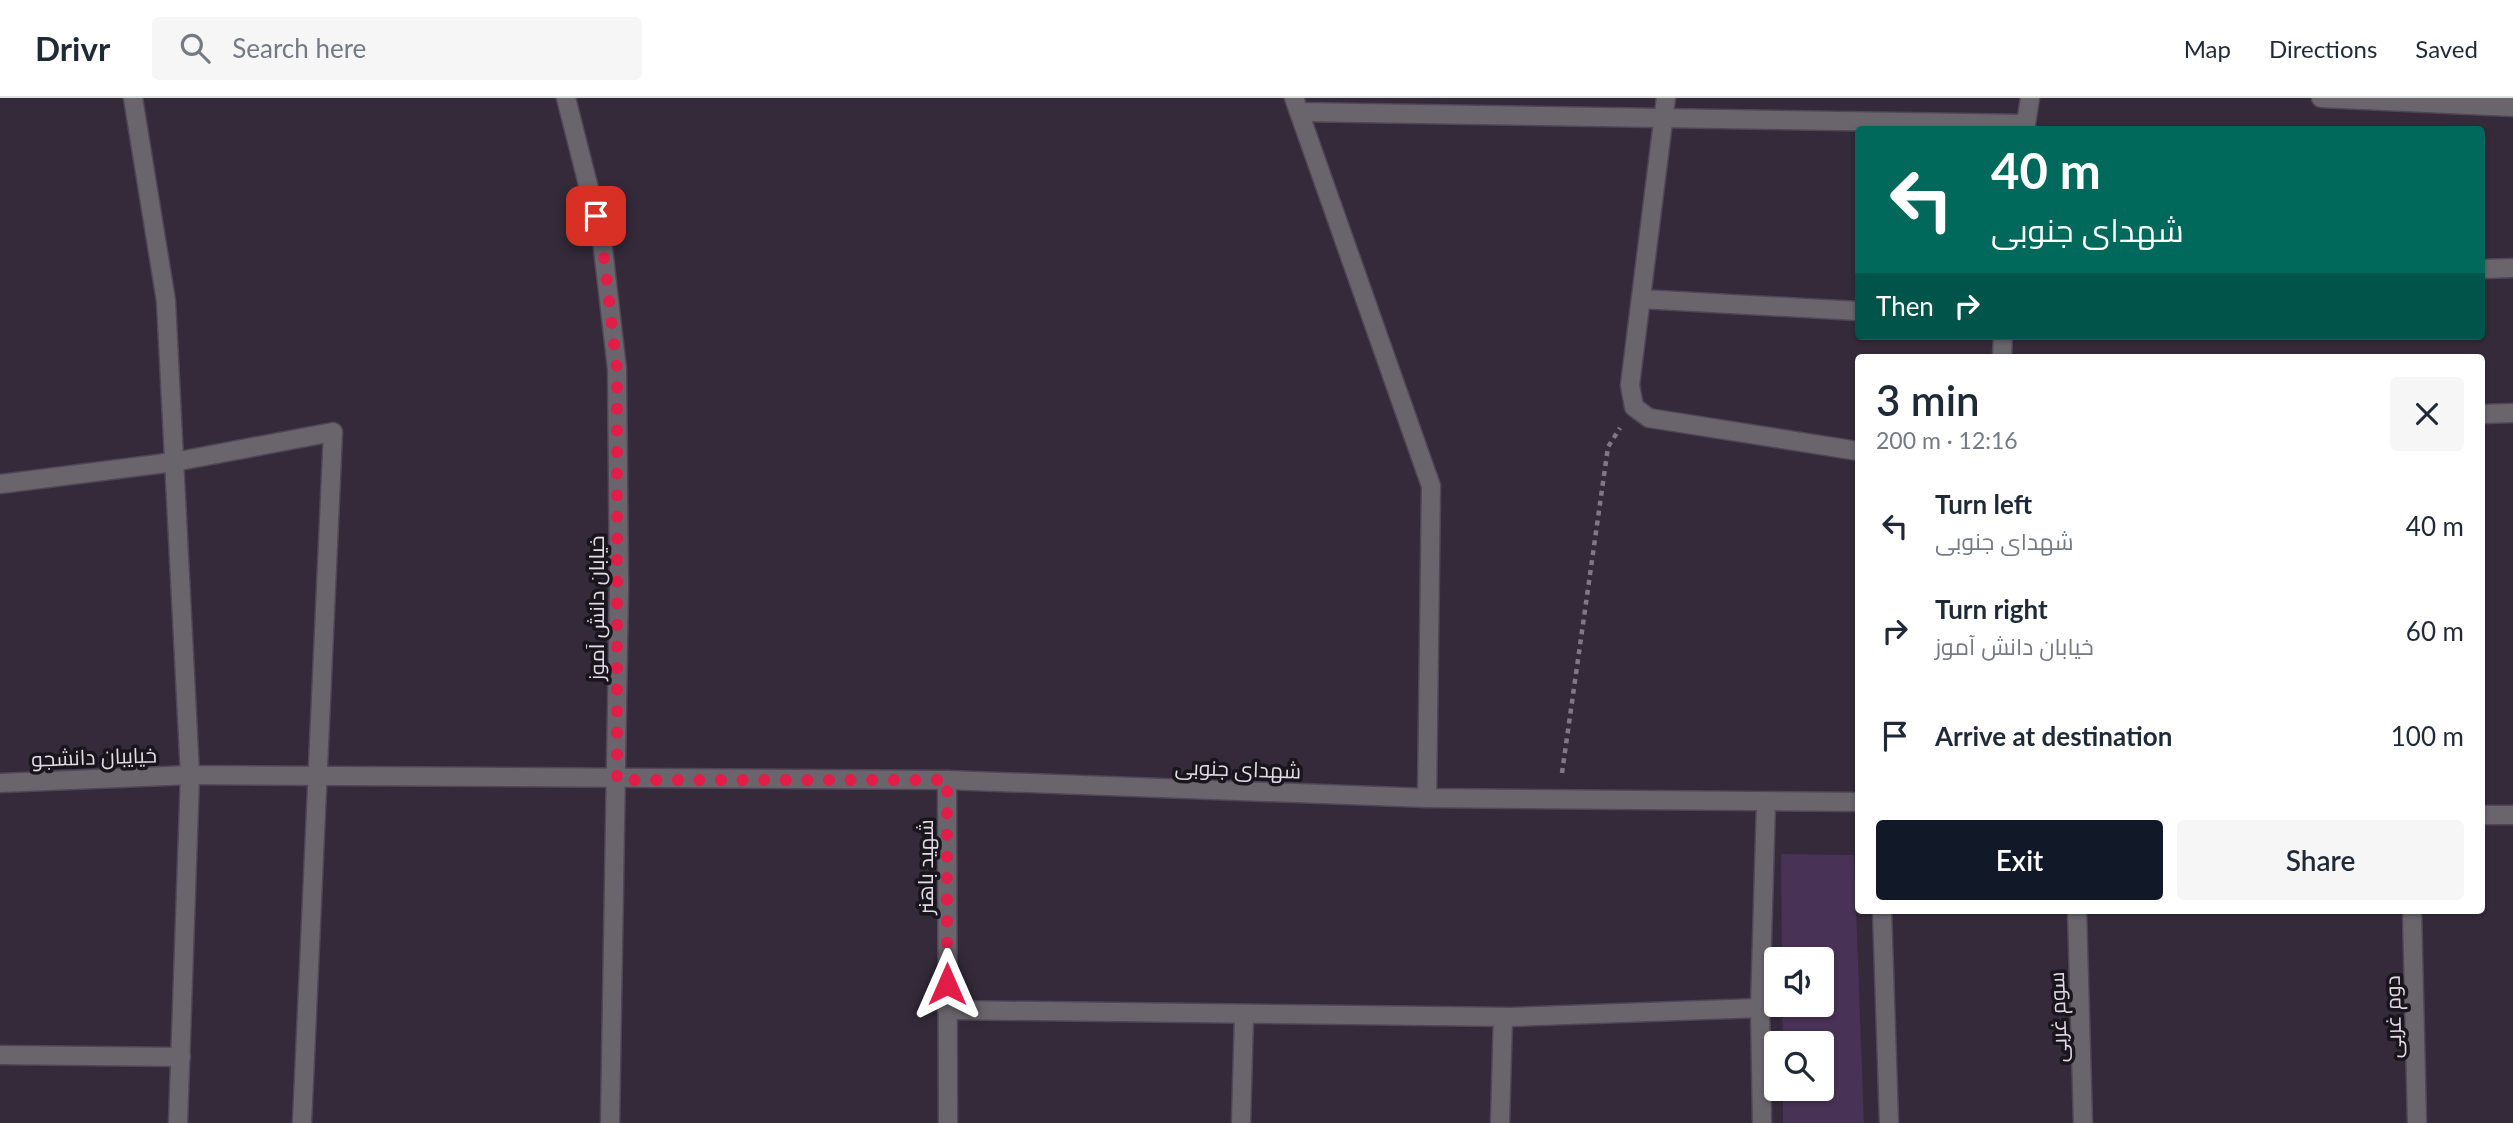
<!DOCTYPE html>
<html lang="en">
<head>
<meta charset="utf-8">
<style>
  body { margin:0; font-family:Lato,Cairo,sans-serif; background:#f6f6f7; color:#1f2937; height:100vh; display:flex; flex-direction:column; font-size:26px; white-space:nowrap }
  * { box-sizing:border-box; margin:0 }
  p { font-size:23px; color:#747a83 }
  .icon { flex:none; width:38px; height:38px; fill:none; stroke:currentColor; stroke-width:2; stroke-linecap:round; stroke-linejoin:round }
  .map { position:relative; flex:1; overflow:hidden }
  .panel { position:absolute; left:1855px; top:256px; width:630px; height:560px; display:flex; flex-direction:column; background:#fff; border-radius:7px; box-shadow:0 2px 5px #0004 }
  .panel>* { flex:none }
  .guide { position:absolute; left:1855px; top:28px; width:630px; height:214px; border-radius:7px; box-shadow:0 2px 5px #0004; background:#00695c; color:#fff; overflow:hidden }
  .tools { position:absolute; left:1764px; top:849px; display:grid; gap:14px }
  .tools a { display:grid; place-items:center; width:70px; height:70px; border-radius:7px; background:#fff; box-shadow:0 2px 5px #0004; font-size:35px }
  .pin { position:absolute; display:grid; place-items:center; width:60px; height:60px; color:#fff; margin:-30px; border-radius:14px; box-shadow:0 4px 10px #0006 }
  .me { position:absolute; width:77px; margin:-38px; rotate:0deg; stroke-linejoin:round; filter:drop-shadow(0 0 5px #0008) }
  .turn { display:flex; align-items:center; gap:24px; height:147px; padding:0 21px; font-size:32px }
  .turn .icon { width:91px; height:91px; stroke-width:2.5 }
  .turn b { display:block; font-size:49px; line-height:60px }
  .then { display:flex; align-items:center; height:66px; padding:0 21px; background:#0003; gap:14px; font-size:26px }
  .round { display:grid; place-items:center; flex:none; width:74px; height:74px; border-radius:7px; background:#f6f6f7 }
  .head { display:flex; align-items:center; justify-content:space-between; height:119px; padding:0 21px }
  h1 { font-size:42px; font-weight:600; line-height:52px }
  .action { display:flex; gap:14px; margin-top:auto; padding:14px 21px }
  .action a { flex:1; height:80px; border-radius:7px; background:#111827; color:#fff; font-size:28px; font-weight:600; line-height:80px; text-align:center }
  .action a+a { background:#f6f6f7; color:#1f2937 }
  ul { padding:0; list-style:none }
  li { display:flex; align-items:center; gap:21px; height:105px; padding:0 21px }
  li div { flex:1 }
  li b { display:block; font-size:26px }
  li em { font-style:normal }
  header { display:flex; align-items:center; gap:42px; box-sizing:border-box; height:98px; padding:0 35px; background:#fff; border-bottom:2px solid #e0e1e3 }
  header strong { font-size:33px }
  nav { display:flex; gap:38px; margin-inline-start:auto; font-size:24px }
  .search { width:490px; height:63px; background:#f6f6f7; display:flex; align-items:center; gap:18px; box-sizing:border-box; padding:0 24px; border-radius:7px; color:#747a83; font-size:26px }
  .map>svg:first-child { display:block }
  .green { fill:#483255 }
  .lines { fill:none; stroke-linecap:round; stroke-linejoin:round }
  .minor-casing { stroke:#504656; stroke-width:21 }
  .path { stroke:#807885; stroke-width:4.5; stroke-dasharray:5 5; stroke-linecap:butt }
  .minor { stroke:#6a656d; stroke-width:18 }
  .route { stroke:#e11d48; stroke-width:12; stroke-dasharray:0 21.6 }
  .labels { text-anchor:middle; dominant-baseline:central; stroke-width:7; stroke-linejoin:round; paint-order:stroke }
  .street-label { font-size:21px; fill:#e1dbe6; stroke:#19151c }
</style>
</head>
<body>
<header>
<strong>Drivr</strong>
<div class="search"><svg class="icon" aria-label="search" viewBox="0 0 24 24"><circle cx="10" cy="10" r="6"/><path d="M15 15l6 6"/></svg>Search here</div>
<nav><a>Map</a><a>Directions</a><a>Saved</a></nav>
</header>
<div class="map">
<svg width="2513" height="1025" viewBox="0 0 2513 1025">
  <rect width="100%" height="100%" fill="#342a3a"/>
  <path class="green" d="M1781,756L1854,757L1864,1025H1783V991L1822,990V945H1783L1782,907L1822,906V861H1782Z"/>
  <g class="lines">
    <defs>
      <g id="minor">
        <path d="M133,0L166,203L190,677L947,682L1427,700L1858,704"/>
        <path d="M566,0L602,142L617,271L619,489L610,1025"/>
        <path d="M1294,0L1299,14L2026,26"/>
        <path d="M1666,0L1630,287L1634,309L1649,320L1858,353"/>
        <path d="M2321,0L2513,9"/>
        <path d="M1299,14L1431,388L1427,700"/>
        <path d="M2025,32L2030,0"/>
        <path d="M2482,171L2513,170"/>
        <path d="M1641,201L1858,213"/>
        <path d="M2002,259L2003,238"/>
        <path d="M2482,316L2513,315"/>
        <path d="M0,386L174,364L333,334L302,1025"/>
        <path d="M947,682L948,1025"/>
        <path d="M0,685L190,677L178,1025"/>
        <path d="M2482,717H2513"/>
        <path d="M1882,812L1889,1025"/>
        <path d="M2077,812L2083,1025"/>
        <path d="M2412,812L2417,1025"/>
        <path d="M947,912L1511,919L1760,910"/>
        <path d="M0,957L181,959"/>
        <path d="M1241,1025L1244,918"/>
        <path d="M1500,1025L1503,919"/>
        <path d="M1762,1025L1760,910L1766,704"/>
      </g>
    </defs>
    <use href="#minor" class="minor-casing"/>
    <path class="path" d="M1562,675L1608,349L1620,330"/>
    <use href="#minor" class="minor"/>
  </g>
  <g class="lines">
    <path class="route" d="M596,118L602,142L617,271V682H947V886"/>
  </g>
  <g class="labels">
    <g class="street-label">
      <text transform="translate(595 510) rotate(-90)">خیابان دانش آموز</text>
      <text transform="translate(94 658) rotate(-2)">خیایبان دانشجو</text>
      <text transform="translate(1238 670) rotate(2)">شهدای جنوبی</text>
      <text transform="translate(924 769) rotate(-90)">شهید باهنر</text>
      <text transform="translate(2057 919) rotate(-92)">سوم غربی</text>
      <text transform="translate(2392 919) rotate(-91)">دوم غربی</text>
    </g>
  </g>
</svg>
<div class="tools">
<a><svg class="icon" aria-label="sound" viewBox="0 0 24 24"><path d="M4 9h4l5-4v14l-5-4H4zM17 9q2 3 0 6"/></svg></a>
<a><svg class="icon" aria-label="search" viewBox="0 0 24 24"><circle cx="10" cy="10" r="6"/><path d="M15 15l6 6"/></svg></a>
</div>
<div class="pin" style="left:596px;top:118px;background:#d93025"><svg class="icon" aria-label="arrive" viewBox="0 0 24 24"><path d="M6 21V4h12l-3 4 3 4H6"/></svg></div>
<svg class="me" style="left:947px;top:886px" viewBox="-20 -20 40 40"><path d="M0-17L14 15 0 8-14 15z" fill="#e11d48" stroke="#fff" stroke-width="4"/></svg>
<div class="guide">
<div class="turn"><svg class="icon" aria-label="left" viewBox="0 0 24 24"><path d="M17 20v-9H6M10 6l-5 5 5 5"/></svg><div><b>40 m</b>شهدای جنوبی</div></div>
<div class="then">Then<svg class="icon" aria-label="right" viewBox="0 0 24 24"><path d="M7 20v-9h11M14 6l5 5-5 5"/></svg></div>
</div>
<section class="panel">
<div class="head"><div><h1>3 min</h1><p>200 m · 12:16</p></div><a class="round"><svg class="icon" aria-label="close" viewBox="0 0 24 24"><path d="M6 6l12 12M18 6L6 18"/></svg></a></div>
<ul>
<li><svg class="icon" aria-label="left" viewBox="0 0 24 24"><path d="M17 20v-9H6M10 6l-5 5 5 5"/></svg><div><b>Turn left</b><p>شهدای جنوبی</p></div><em>40 m</em></li>
<li><svg class="icon" aria-label="right" viewBox="0 0 24 24"><path d="M7 20v-9h11M14 6l5 5-5 5"/></svg><div><b>Turn right</b><p>خیابان دانش آموز</p></div><em>60 m</em></li>
<li><svg class="icon" aria-label="arrive" viewBox="0 0 24 24"><path d="M6 21V4h12l-3 4 3 4H6"/></svg><div><b>Arrive at destination</b></div><em>100 m</em></li>
</ul>
<div class="action"><a>Exit</a><a>Share</a></div>
</section>
</div>
</body>
</html>
